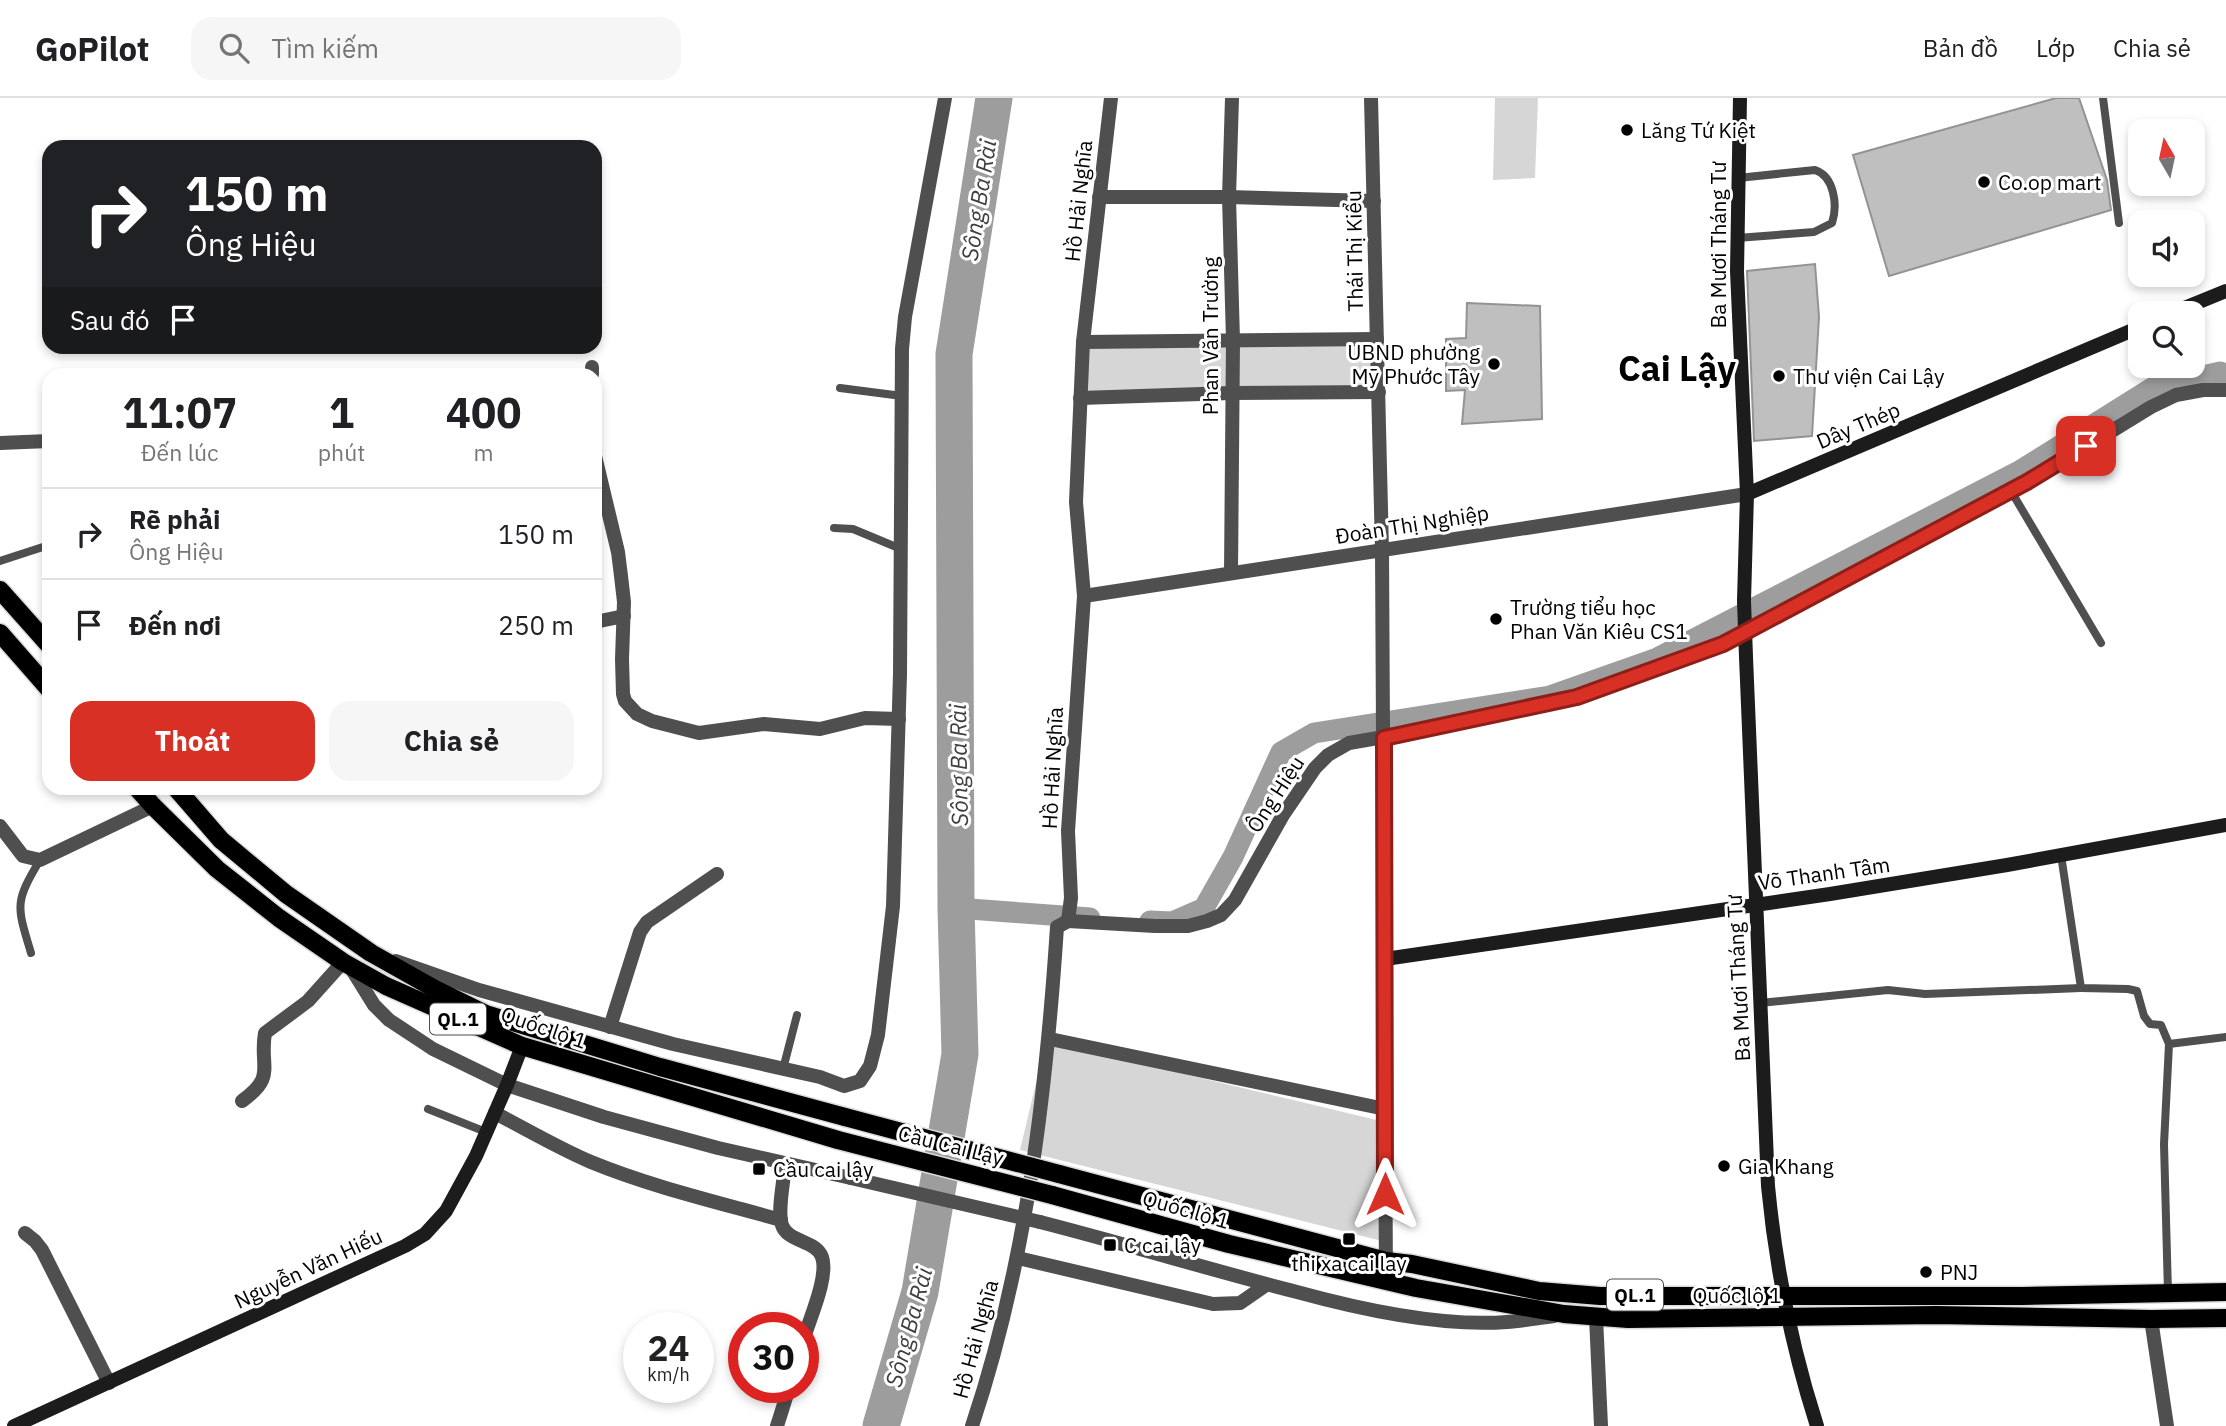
<!DOCTYPE html>
<html lang="vi">
<head>
<meta charset="utf-8">
<style>
  body { margin:0; font-family:"IBM Plex Sans",sans-serif; background:#f6f6f6; color:#202124; height:100vh; display:flex; flex-direction:column; font-size:26px; white-space:nowrap }
  * { box-sizing:border-box; margin:0 }
  p { font-size:23px; color:#757577 }
  .icon { flex:none; width:38px; height:38px; fill:none; stroke:currentColor; stroke-width:2; stroke-linecap:round; stroke-linejoin:round }
  .map { position:relative; flex:1; overflow:hidden }
  .side { position:absolute; left:42px; top:270px; width:560px; height:427px; display:flex; flex-direction:column; background:#fff; border-radius:21px; box-shadow:0 4px 10px #0003 }
  .side>* { flex:none }
  .top-card { position:absolute; left:42px; top:42px; width:560px; height:214px; border-radius:21px; box-shadow:0 4px 10px #0003; background:#202124; color:#fff; overflow:hidden }
  .needle { width:46px; rotate:351deg }
  .controls { position:absolute; left:2128px; top:21px; display:grid; gap:14px }
  .controls a { display:grid; place-items:center; width:77px; height:77px; border-radius:14px; background:#fff; box-shadow:0 4px 10px #0003; font-size:35px }
  .speed { position:absolute; left:623px; top:1214px; display:flex; gap:14px; font-size:35px; font-weight:700; text-align:center }
  .speed>* { display:grid; place-content:center; width:91px; height:91px; border-radius:50%; background:#fff; box-shadow:0 4px 10px #0003; line-height:1 }
  .speed small { font-size:18px; font-weight:400 }
  .speed .limit { border:10px solid #d22; background:#fff; color:#111 }
  .pin { position:absolute; display:grid; place-items:center; width:60px; height:60px; color:#fff; margin:-30px; border-radius:14px; box-shadow:0 4px 10px #0006 }
  .me { position:absolute; width:77px; margin:-38px; rotate:0deg; stroke-linejoin:round; filter:drop-shadow(0 0 5px #0008) }
  .turn { display:flex; align-items:center; gap:24px; height:147px; padding:0 28px; font-size:32px }
  .turn .icon { width:91px; height:91px; stroke-width:2.5 }
  .turn b { display:block; font-size:49px; line-height:60px }
  .then { display:flex; align-items:center; height:66px; padding:0 28px; background:#0003; gap:14px; font-size:26px }
  .eta { display:flex; justify-content:space-evenly; align-items:center; height:119px; text-align:center }
  .eta b { font-size:42px; font-weight:800; line-height:49px }
  .primary-button { display:flex; gap:14px; margin-top:auto; padding:14px 28px }
  .primary-button a { flex:1; height:80px; border-radius:21px; background:#d93025; color:#fff; font-size:28px; font-weight:800; line-height:80px; text-align:center }
  .primary-button a+a { background:#f6f6f6; color:#202124 }
  ul { padding:0; list-style:none }
  li { display:flex; align-items:center; gap:21px; height:91px; padding:0 28px; border-top:2px solid #e0e0e0 }
  li div { flex:1 }
  li b { display:block; font-size:26px }
  li em { font-style:normal }
  header { display:flex; align-items:center; gap:42px; box-sizing:border-box; height:98px; padding:0 35px; background:#fff; border-bottom:2px solid #e0e0e0 }
  header strong { font-size:33px }
  nav { display:flex; gap:38px; margin-inline-start:auto; font-size:24px }
  .search { width:490px; height:63px; background:#f6f6f6; display:flex; align-items:center; gap:18px; box-sizing:border-box; padding:0 24px; border-radius:21px; color:#757577; font-size:26px }
  .map>svg:first-child { display:block }
  .green { fill:#d6d6d6 }
  .lines { fill:none; stroke-linecap:round; stroke-linejoin:round }
  .canal { stroke:#9d9d9d; stroke-width:21 }
  .river { stroke:#9d9d9d; stroke-width:37 }
  .building { fill:#bfbfbf; stroke:#939393; stroke-width:2 }
  .primary-casing { stroke:#dbdbdb; stroke-width:21 }
  .lane { stroke:#4f4f4f; stroke-width:8 }
  .street { stroke:#4f4f4f; stroke-width:14 }
  .secondary { stroke:#1c1c1c; stroke-width:14 }
  .primary { stroke:#000; stroke-width:18 }
  .primary-bridge-casing { stroke:#dbdbdb; stroke-width:21; stroke-linecap:butt }
  .street-bridge { stroke:#4f4f4f; stroke-width:14 }
  .secondary-bridge { stroke:#1c1c1c; stroke-width:14 }
  .primary-bridge { stroke:#000; stroke-width:18 }
  .route-casing { stroke:#8d1f18; stroke-width:18 }
  .route { stroke:#d93025; stroke-width:12 }
  .poi-dot { fill:#000; stroke:#fff; stroke-width:2.5 }
  .labels { text-anchor:middle; dominant-baseline:central; stroke-width:6; stroke-linejoin:round; paint-order:stroke }
  .shield { fill:#fff; stroke:#4c4c4c; stroke-width:2 }
  .shield-label { font-size:19px; font-weight:bold; fill:#000 }
  .poi-label { font-size:21px; fill:#000; stroke:#fff; text-anchor:start }
  .street-label { font-size:21px; fill:#000; stroke:#fff }
  .water-label { font-size:23px; font-style:italic; fill:#3e3e3e; stroke:#fff }
  .town-label { font-size:35px; font-weight:bold; fill:#000; stroke:#fff }
</style>
</head>
<body>
<header>
<strong>GoPilot</strong>
<div class="search"><svg class="icon" aria-label="search" viewBox="0 0 24 24"><circle cx="10" cy="10" r="6"/><path d="M15 15l6 6"/></svg>Tìm kiếm</div>
<nav><a>Bản đồ</a><a>Lớp</a><a>Chia sẻ</a></nav>
</header>
<div class="map">
<svg width="2226" height="1328" viewBox="0 0 2226 1328">
  <rect width="100%" height="100%" fill="#fff"/>
  <g class="green">
    <path d="M1495,0H1538L1535,80L1493,82Z"/>
    <path d="M1377,241L1379,294L1080,300L1083,244Z"/>
    <path d="M1046,943L1385,1024L1386,1144L1020,1052Z"/>
  </g>
  <g class="lines">
    <g class="canal">
      <path d="M956,810L1090,820"/>
      <path d="M1150,823L1172,824L1204,810L1233,759L1281,654L1314,635L1550,598L1655,561L2021,372L2152,290L2220,274L2226,276"/>
    </g>
    <path class="river" d="M881,1328L920,1194L960,956L956,810L954,256L994,0"/>
  </g>
  <g class="building">
    <path d="M2056,0H2079L2107,82L2111,112L1889,178L1853,57Z"/>
    <path d="M1815,166L1819,219L1812,338L1754,343L1747,173Z"/>
    <path d="M1467,205L1540,208L1542,321L1462,326L1465,292L1446,293V241L1466,240Z"/>
  </g>
  <g class="lines">
    <defs>
      <g id="primary">
        <path d="M0,492L49,547"/>
        <path d="M0,535L49,591"/>
        <path d="M137,690L153,708L217,771L279,820L343,864L386,888L522,948L838,1042"/>
        <path d="M176,690L221,742L286,796L371,855L435,891L486,916L660,969L845,1019"/>
        <path d="M1059,1076L1386,1163L1412,1166L1539,1193L1600,1198H2022L2226,1194"/>
        <path d="M1052,1097L1229,1146L1416,1190L1564,1216L1628,1221L1936,1217L2151,1221L2226,1220"/>
      </g>
    </defs>
    <use href="#primary" class="primary-casing"/>
    <g class="lane">
      <path d="M2103,0L2119,125"/>
      <path d="M1737,140L1814,134L1832,125C1838,107 1834,78 1815,72L1738,80"/>
      <path d="M840,290L902,298"/>
      <path d="M2011,393L2101,545"/>
      <path d="M834,430L853,431L901,451"/>
      <path d="M0,463L49,447"/>
      <path d="M2061,757L2081,890L2128,891L2137,893L2144,918L2150,926L2161,927L2169,946"/>
      <path d="M31,855C17,808 14,805 40,762"/>
      <path d="M1760,905L1888,892L1925,896L2081,890"/>
      <path d="M783,971L797,917"/>
      <path d="M428,1011L486,1034"/>
      <path d="M2168,1195L2164,1046L2169,946L2226,939"/>
    </g>
    <g class="street">
      <path d="M1371,0L1382,452L1386,1182"/>
      <path d="M1099,99H1229L1374,103"/>
      <path d="M1083,244L1377,241"/>
      <path d="M592,269V276"/>
      <path d="M1080,300L1231,295L1379,294"/>
      <path d="M0,345L49,343"/>
      <path d="M595,358L618,454L621,478L624,504L622,561L623,596L625,603L637,616L652,623L699,635L764,626L820,631L865,620L899,621"/>
      <path d="M1231,475L1233,242L1229,99L1232,0"/>
      <path d="M1084,498L1747,396"/>
      <path d="M595,524L624,518"/>
      <path d="M0,728L23,758L40,762L153,708"/>
      <path d="M1068,823L1155,828H1188L1207,823L1221,817L1235,802L1283,717L1315,670L1328,657L1349,645L1418,633L1577,599L1723,546L2027,385L2151,309L2176,297L2203,292H2226"/>
      <path d="M1068,823L1071,800L1068,733L1084,498L1076,404L1083,244L1111,0"/>
      <path d="M396,863L479,892L673,946L820,979L844,988L860,983L870,968L878,937L893,808L900,576L902,251L905,219L945,0"/>
      <path d="M351,870L374,907L389,922L433,951L507,987L604,1019L718,1050L851,1080"/>
      <path d="M610,929L640,834L647,824L717,776"/>
      <path d="M1050,941L1385,1011"/>
      <path d="M242,1003C277,978 259,969 265,935L308,903L343,864"/>
      <path d="M495,1015C526,1031 558,1050 591,1064C652,1089 717,1104 781,1122"/>
      <path d="M785,1067C784,1083 777,1113 782,1127C787,1144 816,1142 822,1159C829,1179 809,1222 803,1243"/>
      <path d="M1040,1124C1126,1146 1211,1172 1297,1194C1359,1211 1442,1229 1507,1224C1523,1223 1538,1220 1554,1218"/>
      <path d="M25,1135L35,1143L42,1152L109,1285"/>
      <path d="M1018,1160L1213,1206L1240,1205L1266,1187"/>
      <path d="M1596,1219L1601,1328"/>
      <path d="M2151,1221L2167,1328"/>
      <path d="M777,1328L789,1290"/>
      <path d="M972,1328C1026,1167 1046,997 1057,829L1068,823"/>
    </g>
    <g class="secondary">
      <path d="M1740,0L1737,173L1747,396L1744,503"/>
      <path d="M2172,215L2226,193"/>
      <path d="M1747,396L2140,229"/>
      <path d="M1746,559L1768,1088C1776,1172 1791,1247 1817,1328"/>
      <path d="M1385,861L1830,796L2007,767L2226,727"/>
      <path d="M14,1328L405,1148L425,1136L446,1113L476,1058L507,987L522,948"/>
    </g>
    <use href="#primary" class="primary"/>
    <defs>
      <g id="primary-bridge">
        <path d="M845,1019L1059,1076"/>
        <path d="M838,1042L1052,1097"/>
      </g>
    </defs>
    <use href="#primary-bridge" class="primary-bridge-casing"/>
    <path class="street-bridge" d="M851,1080L1040,1124"/>
    <path class="secondary-bridge" d="M1744,503L1746,559"/>
    <use href="#primary-bridge" class="primary-bridge"/>
  </g>
  <g class="lines">
    <defs>
      <path id="route" d="M1385,1096L1384,640L1577,599L1723,546L2027,384L2086,348"/>
    </defs>
    <use href="#route" class="route-casing"/>
    <use href="#route" class="route"/>
  </g>
  <g class="poi-dot">
    <circle cx="1627" cy="32" r="7"/>
    <circle cx="1984" cy="84" r="7"/>
    <circle cx="1494" cy="266" r="7"/>
    <circle cx="1779" cy="278" r="7"/>
    <circle cx="1496" cy="521" r="7"/>
    <circle cx="1724" cy="1068" r="7"/>
    <rect x="752" y="1064" width="14" height="14" rx="3.5"/>
    <rect x="1342" y="1134" width="14" height="14" rx="3.5"/>
    <rect x="1103" y="1140" width="14" height="14" rx="3.5"/>
    <circle cx="1926" cy="1174" r="7"/>
  </g>
  <g class="labels">
    <g class="shield">
      <rect x="430" y="905.5" width="56" height="31" rx="5"/>
      <rect x="1607" y="1181.5" width="56" height="31" rx="5"/>
    </g>
    <g class="shield-label">
      <text x="458" y="921">QL.1</text>
      <text x="1635" y="1197">QL.1</text>
    </g>
    <g class="poi-label">
      <text x="1641" y="32">Lăng Tứ Kiệt</text>
      <text x="1998" y="84">Co.op mart</text>
      <text x="1480" y="254" text-anchor="end">UBND phường<tspan x="1480" dy="24">Mỹ Phước Tây</tspan></text>
      <text x="1793" y="278">Thư viện Cai Lậy</text>
      <text x="1510" y="509">Trường tiểu học<tspan x="1510" dy="24">Phan Văn Kiêu CS1</tspan></text>
      <text x="1738" y="1068">Gia Khang</text>
      <text x="773" y="1071">Cầu cai lậy</text>
      <text x="1124" y="1147">C cai lậy</text>
      <text x="1349" y="1165" text-anchor="middle">thi xa cai lay</text>
      <text x="1940" y="1174">PNJ</text>
    </g>
    <g class="street-label">
      <text transform="translate(1078 103) rotate(-84)">Hồ Hải Nghĩa</text>
      <text transform="translate(1718 147) rotate(-90)">Ba Mươi Tháng Tư</text>
      <text transform="translate(1354 153) rotate(-91)">Thái Thị Kiểu</text>
      <text transform="translate(1210 238) rotate(-90)">Phan Văn Trường</text>
      <text transform="translate(1858 327) rotate(-23)">Dây Thép</text>
      <text transform="translate(1412 426) rotate(-9)">Đoàn Thị Nghiệp</text>
      <text transform="translate(1052 670) rotate(-87)">Hồ Hải Nghĩa</text>
      <text transform="translate(1275 696) rotate(-57)">Ông Hiệu</text>
      <text transform="translate(1824 775) rotate(-8)">Võ Thanh Tâm</text>
      <text transform="translate(1738 880) rotate(-93)">Ba Mươi Tháng Tư</text>
      <text transform="translate(544 929) rotate(19)">Quốc lộ 1</text>
      <text transform="translate(951 1047) rotate(14)">Cầu Cai Lậy</text>
      <text transform="translate(1186 1111) rotate(16)">Quốc lộ 1</text>
      <text transform="translate(308 1170) rotate(-25)">Nguyễn Văn Hiếu</text>
      <text x="1737" y="1197">Quốc lộ 1</text>
      <text transform="translate(975 1241) rotate(-75)">Hồ Hải Nghĩa</text>
    </g>
    <g class="water-label">
      <text transform="translate(978 102) rotate(-81)">Sông Ba Rài</text>
      <text transform="translate(958 667) rotate(-91)">Sông Ba Rài</text>
      <text transform="translate(908 1229) rotate(-75)">Sông Ba Rài</text>
    </g>
    <g class="town-label">
      <text x="1677" y="270">Cai Lậy</text>
    </g>
  </g>
</svg>
<div class="controls">
<a><svg class="needle" viewBox="-14 -14 28 28"><path d="M0-13l5 13h-10z" fill="#e53935"/><path d="M0 13l5-13h-10z" fill="#757577"/></svg></a>
<a><svg class="icon" aria-label="sound" viewBox="0 0 24 24"><path d="M4 9h4l5-4v14l-5-4H4zM17 9q2 3 0 6"/></svg></a>
<a><svg class="icon" aria-label="search" viewBox="0 0 24 24"><circle cx="10" cy="10" r="6"/><path d="M15 15l6 6"/></svg></a>
</div>
<div class="speed"><div>24<small>km/h</small></div><div class="limit">30</div></div>
<div class="pin" style="left:2086px;top:348px;background:#d93025"><svg class="icon" aria-label="arrive" viewBox="0 0 24 24"><path d="M6 21V4h12l-3 4 3 4H6"/></svg></div>
<svg class="me" style="left:1385px;top:1096px" viewBox="-20 -20 40 40"><path d="M0-17L14 15 0 8-14 15z" fill="#d93025" stroke="#fff" stroke-width="4"/></svg>
<div class="top-card">
<div class="turn"><svg class="icon" aria-label="right" viewBox="0 0 24 24"><path d="M7 20v-9h11M14 6l5 5-5 5"/></svg><div><b>150 m</b>Ông Hiệu</div></div>
<div class="then">Sau đó<svg class="icon" aria-label="arrive" viewBox="0 0 24 24"><path d="M6 21V4h12l-3 4 3 4H6"/></svg></div>
</div>
<section class="side">
<div class="eta">
<div><b>11:07</b><p>Đến lúc</p></div>
<div><b>1</b><p>phút</p></div>
<div><b>400</b><p>m</p></div>
</div>
<ul>
<li><svg class="icon" aria-label="right" viewBox="0 0 24 24"><path d="M7 20v-9h11M14 6l5 5-5 5"/></svg><div><b>Rẽ phải</b><p>Ông Hiệu</p></div><em>150 m</em></li>
<li><svg class="icon" aria-label="arrive" viewBox="0 0 24 24"><path d="M6 21V4h12l-3 4 3 4H6"/></svg><div><b>Đến nơi</b></div><em>250 m</em></li>
</ul>
<div class="primary-button"><a>Thoát</a><a>Chia sẻ</a></div>
</section>
</div>
</body>
</html>
